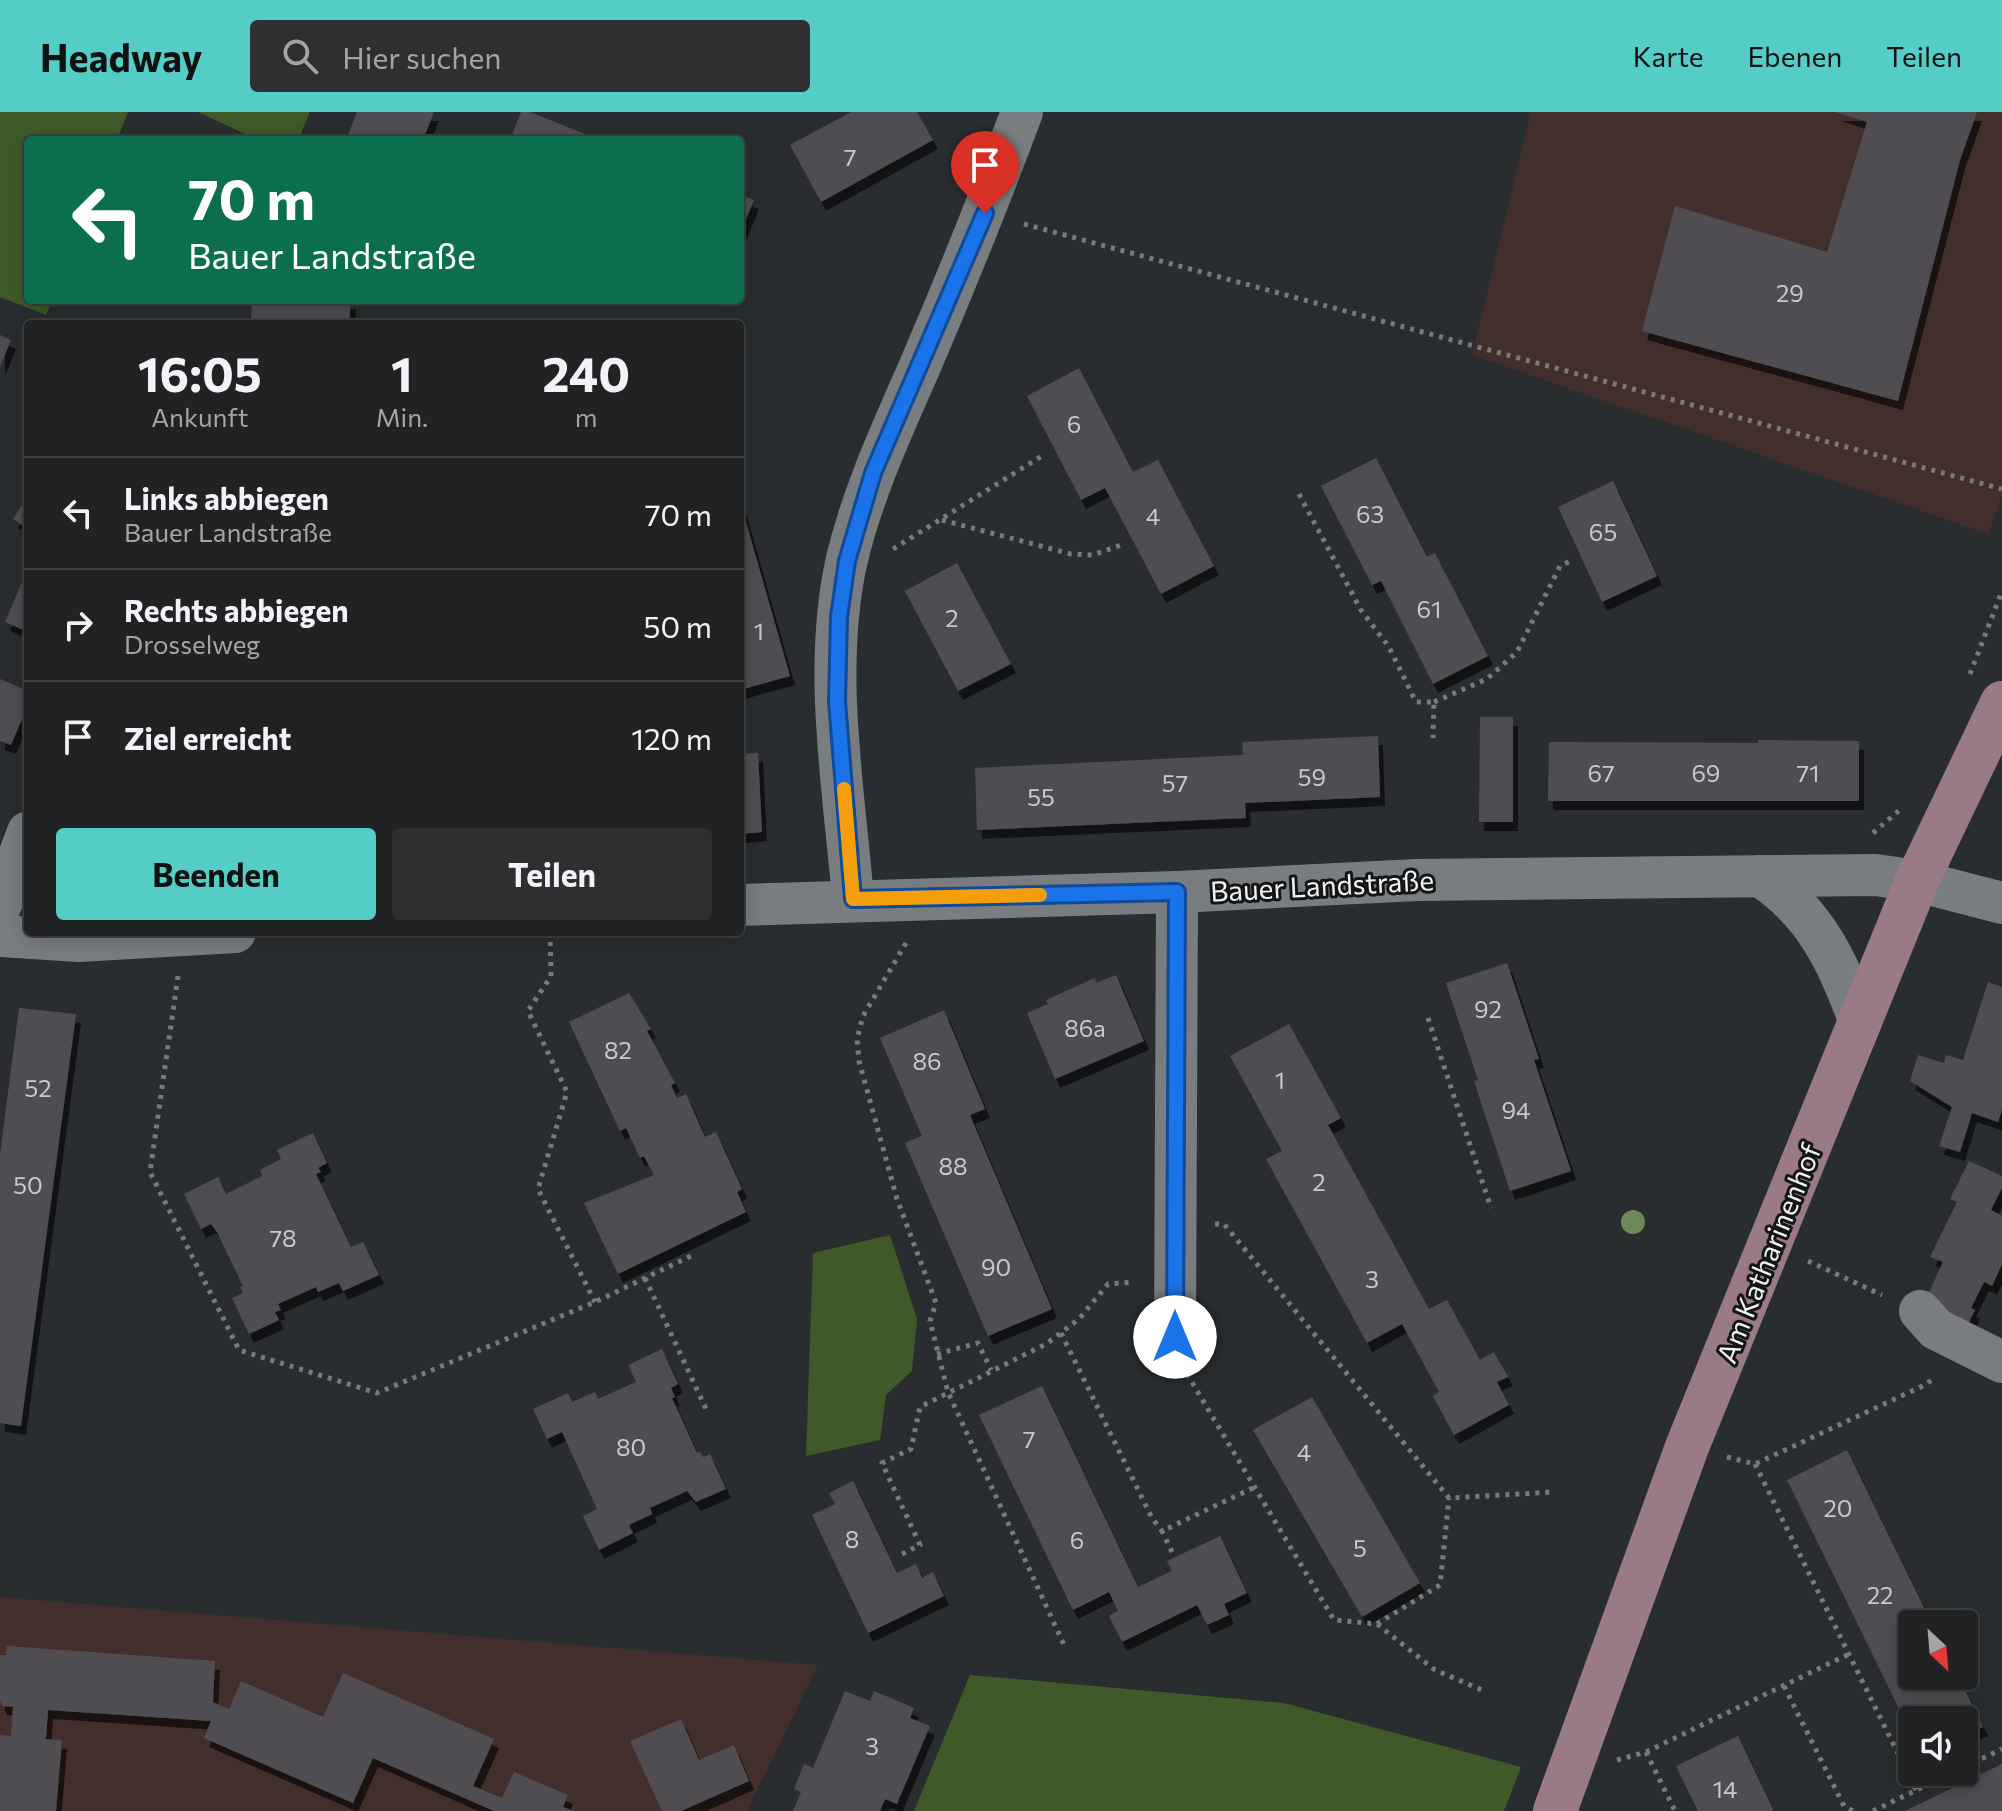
<!DOCTYPE html>
<html lang="de">
<head>
<meta charset="utf-8">
<style>
  body { margin:0; font-family:Commissioner,sans-serif; background:#2d2f30; color:#f1f3f6; height:100vh; display:flex; flex-direction:column; font-size:30px; white-space:nowrap }
  * { box-sizing:border-box; margin:0 }
  p { font-size:26px; color:#a2a4a6 }
  .icon { flex:none; width:44px; height:44px; fill:none; stroke:currentColor; stroke-width:2; stroke-linecap:round; stroke-linejoin:round }
  .map { position:relative; flex:1; overflow:hidden }
  .side { position:absolute; left:24px; top:208px; width:720px; height:616px; display:flex; flex-direction:column; background:#202223; border-radius:8px; box-shadow:0 4px 20px #0003,0 0 0 2px #3d3f41 }
  .side>* { flex:none }
  .top-card { position:absolute; left:24px; top:24px; width:720px; height:168px; border-radius:8px; box-shadow:0 4px 20px #0003,0 0 0 2px #3d3f41; background:#0b6e4f; color:#fff; overflow:hidden }
  .needle { width:52px; rotate:154deg }
  .buttons { position:absolute; left:1898px; top:1498px; display:grid; gap:16px }
  .buttons a { display:grid; place-items:center; width:80px; height:80px; border-radius:8px; background:#202223; box-shadow:0 4px 20px #0003,0 0 0 2px #3d3f41; font-size:40px }
  .pin { position:absolute; display:grid; place-items:center; width:68px; height:68px; color:#fff; margin:-82px -34px; border-radius:50% 50% 50% 0; rotate:-45deg; box-shadow:0 0 8px #0007 }
  .pin .icon { rotate:45deg }
  .me { position:absolute; width:88px; margin:-44px; rotate:0deg; stroke-linejoin:round; filter:drop-shadow(0 0 6px #0008) }
  .turn { display:flex; align-items:center; gap:28px; height:168px; padding:0 32px; font-size:36px }
  .turn .icon { width:104px; height:104px; stroke-width:2.5 }
  .turn b { display:block; font-size:56px; line-height:68px }
  .eta { display:flex; justify-content:space-evenly; align-items:center; height:136px; text-align:center }
  .eta b { font-size:48px; font-weight:700; line-height:56px }
  .button { display:flex; gap:16px; margin-top:auto; padding:16px 32px }
  .button a { flex:1; height:92px; border-radius:8px; background:#54cdc6; color:#111; font-size:32px; font-weight:700; line-height:92px; text-align:center }
  .button a+a { background:#2d2f30; color:#f1f3f6 }
  ul { padding:0; list-style:none }
  li { display:flex; align-items:center; gap:24px; height:112px; padding:0 32px; border-top:2px solid #3d3f41 }
  li div { flex:1 }
  li b { display:block; font-size:30px }
  li em { font-style:normal }
  header { display:flex; align-items:center; gap:48px; box-sizing:border-box; height:112px; padding:0 40px; background:#54cdc6; color:#111 }
  header strong { font-size:38px }
  nav { display:flex; gap:44px; margin-inline-start:auto; font-size:28px }
  .search { width:560px; height:72px; background:#2d2f30; display:flex; align-items:center; gap:20px; box-sizing:border-box; padding:0 28px; border-radius:8px; color:#a2a4a6; font-size:30px }
  .map>svg:first-child { display:block }
  .education { fill:#422e2b }
  .green { fill:#3d5a28 }
  .building { fill:#504e51; filter:url(#shadow) }
  .lines { fill:none; stroke-linecap:round; stroke-linejoin:round }
  .path { stroke:#77797b; stroke-width:5; stroke-dasharray:4 6; stroke-linecap:butt }
  .street { stroke:#7a7d80; stroke-width:42 }
  .secondary { stroke:#997a87; stroke-width:44 }
  .tree { fill:#6b8a58 }
  .route-casing { stroke:#114b97; stroke-width:20 }
  .route { stroke:#1a73e8; stroke-width:14 }
  .slow { stroke:#f59e0b; stroke-width:14 }
  .labels { text-anchor:middle; dominant-baseline:central; stroke-width:6; stroke-linejoin:round; paint-order:stroke }
  .number-label { font-size:24px; fill:#c8c9ca }
  .street-label { font-size:28px; fill:#f0f2f3; stroke:#141516 }
</style>
</head>
<body>
<header>
<strong>Headway</strong>
<div class="search"><svg class="icon" aria-label="search" viewBox="0 0 24 24"><circle cx="10" cy="10" r="6"/><path d="M15 15l6 6"/></svg>Hier suchen</div>
<nav><a>Karte</a><a>Ebenen</a><a>Teilen</a></nav>
</header>
<div class="map">
<svg width="2002" height="1699" viewBox="0 0 2002 1699">
  <defs>
    <filter id="shadow"><feDropShadow dx="5" dy="9" stdDeviation="0" flood-color="#0009"/></filter>
  </defs>
  <rect width="100%" height="100%" fill="#2a2d2f"/>
  <g class="education">
    <path d="M1531,0H2002V384L1988,422L1472,243Z"/>
    <path d="M0,1485L818,1553L747,1699H0Z"/>
  </g>
  <g class="green">
    <path d="M0,0H128L117,28H28V188H52L46,203L0,185Z"/>
    <path d="M198,0H310L298,28H258Z"/>
    <path d="M890,1123L917,1207L912,1259L886,1283L880,1328L806,1344L813,1141Z"/>
    <path d="M970,1563L1284,1591L1521,1655L1504,1699H914Z"/>
  </g>
  <g class="building">
    <path d="M357,0H434L423,28H346Z"/>
    <path d="M521,0H530L600,28H510Z"/>
    <path d="M851,0H917L933,28L821,90L790,33Z"/>
    <path d="M1836,0H1977L1960,48L1898,289L1642,219L1675,94L1827,140L1867,10Z"/>
    <path d="M740,83L754,88L740,122Z"/>
    <path d="M252,188H351L349,212H251Z"/>
    <path d="M0,223L11,228L0,255Z"/>
    <path d="M1079,256L1133,360L1158,348L1214,454L1161,482L1105,376L1081,388L1027,284Z"/>
    <path d="M1376,346L1427,445L1435,441L1488,544L1433,572L1381,469L1372,473L1321,374Z"/>
    <path d="M1613,369L1657,464L1602,490L1558,395Z"/>
    <path d="M740,389L790,564L740,578Z"/>
    <path d="M22,393L28,397V417L13,407Z"/>
    <path d="M957,451L1011,552L958,579L905,479Z"/>
    <path d="M28,456V520L5,510Z"/>
    <path d="M0,567L28,579V593L11,633L0,629Z"/>
    <path d="M1480,605H1513V710H1479Z"/>
    <path d="M1378,624L1380,685L1245,691L1246,706L977,718L975,656L1243,643L1242,630Z"/>
    <path d="M1758,628L1859,629V689H1548L1549,630L1758,631Z"/>
    <path d="M758,641L762,720L740,722V642Z"/>
    <path d="M1507,851L1539,947L1534,948L1571,1059L1510,1079L1474,969L1478,968L1446,871Z"/>
    <path d="M1116,863L1144,929L1055,967L1027,901L1048,892L1046,888L1095,866L1096,871Z"/>
    <path d="M1988,870L2002,875V998L1998,1010L1972,1001L1960,1040L1939,1034L1952,995L1910,969L1918,943L1944,951L1946,943L1963,948Z"/>
    <path d="M629,881L651,917L647,919L675,971L671,973L677,986L686,982L705,1025L716,1020L742,1077L737,1080L746,1100L618,1162L584,1091L654,1063L644,1044L640,1046L626,1016L620,1019L569,910Z"/>
    <path d="M19,896L76,902L21,1314L0,1311V1042Z"/>
    <path d="M944,898L985,997L970,1003L1052,1197L988,1224L905,1031L922,1024L880,926Z"/>
    <path d="M1289,912L1341,1006L1328,1013L1429,1197L1447,1188L1480,1248L1494,1240L1508,1265L1497,1270L1509,1293L1454,1323L1433,1284L1439,1280L1402,1212L1367,1231L1266,1047L1282,1039L1230,944Z"/>
    <path d="M313,1021L327,1051L318,1056L321,1060L316,1062L351,1135L363,1130L379,1163L343,1179L339,1171L318,1180L316,1175L278,1192L281,1198L275,1200L279,1208L249,1222L232,1186L243,1181L240,1175L243,1174L217,1120L211,1112L201,1117L184,1082L218,1065L226,1082L262,1064L260,1058L281,1047L277,1038Z"/>
    <path d="M1969,1049L2002,1064V1076L1991,1098L2002,1104V1152L1992,1174L1984,1170L1971,1196L1975,1198L1968,1212L1924,1191L1943,1150L1930,1145L1957,1090L1950,1087Z"/>
    <path d="M662,1237L678,1272L671,1276L675,1285L672,1286L697,1341L700,1340L703,1345L710,1342L726,1377L696,1390L687,1379L650,1396L652,1402L629,1413L633,1421L599,1438L583,1404L597,1397L562,1320L547,1327L533,1297L568,1281L572,1290L595,1280L598,1287L636,1270L628,1253Z"/>
    <path d="M1042,1274L1138,1475L1172,1459L1167,1449L1220,1424L1247,1481L1224,1492L1229,1503L1207,1513L1197,1493L1122,1530L1109,1504L1118,1499L1109,1480L1073,1498L979,1303Z"/>
    <path d="M1312,1285L1420,1471L1362,1505L1253,1318Z"/>
    <path d="M1847,1338L1932,1512H1912V1564H1958L1983,1615L1964,1624V1608H1912V1623L1787,1368Z"/>
    <path d="M853,1369L897,1461L916,1452L922,1466L933,1460L944,1484L868,1521L812,1403L835,1392L829,1381Z"/>
    <path d="M7,1534L215,1549L213,1590L229,1597L241,1569L323,1605L343,1561L494,1627L473,1674L502,1686L514,1660L568,1683L563,1695L573,1699H494L373,1646L353,1691L204,1626L211,1609L48,1598L46,1627L62,1628L56,1699H0V1623L11,1624L13,1595L2,1594L0,1589V1543H6Z"/>
    <path d="M845,1579L870,1589L874,1579L914,1596L910,1606L930,1614L897,1692L885,1687L880,1699H793L801,1680L794,1677L804,1652L813,1656Z"/>
    <path d="M681,1607L699,1648L734,1633L749,1669L681,1699H662L630,1629Z"/>
    <path d="M1738,1624L1774,1699H1698L1676,1654Z"/>
    <path d="M2002,1652V1699H1905Z"/>
  </g>
  <g class="lines">
    <g class="path">
      <path d="M1024,112L2002,377"/>
      <path d="M1299,382L1361,498L1389,535L1416,590H1434L1433,626"/>
      <path d="M942,408L1071,442L1093,443L1121,433"/>
      <path d="M893,437L1045,342"/>
      <path d="M1970,562L2002,479"/>
      <path d="M1434,590L1487,567L1517,540L1560,454L1570,449"/>
      <path d="M1873,721L1902,696"/>
      <path d="M550,820L551,864L528,899L567,980L538,1077L595,1190"/>
      <path d="M906,831L863,904L857,927L859,949L897,1087L936,1191L930,1209L948,1280L1065,1535"/>
      <path d="M178,864L150,1060L239,1238L377,1281L595,1190L693,1143"/>
      <path d="M1428,906L1491,1096"/>
      <path d="M1215,1112H1224L1449,1386L1554,1380"/>
      <path d="M1808,1149L1882,1183"/>
      <path d="M645,1166L707,1299"/>
      <path d="M1061,1221L1152,1406L1162,1419"/>
      <path d="M937,1242L978,1231L991,1258"/>
      <path d="M1187,1262L1334,1508L1377,1512L1435,1558L1482,1578"/>
      <path d="M1727,1345L1755,1352L1927,1272L1935,1264"/>
      <path d="M1755,1352L1916,1678"/>
      <path d="M1172,1440L1162,1419L1255,1375"/>
      <path d="M902,1442L920,1433L882,1351L911,1337L920,1295L1046,1232L1079,1207L1108,1172L1134,1170"/>
      <path d="M1377,1512L1440,1473L1449,1386"/>
      <path d="M1784,1574L1844,1694L1853,1699"/>
      <path d="M1646,1640L1675,1699"/>
      <path d="M1617,1648L1646,1640L1849,1542"/>
      <path d="M1964,1655L2002,1637"/>
      <path d="M1873,1699L1954,1660"/>
    </g>
    <g class="street">
      <path d="M1760,764C1815,800 1839,851 1860,911"/>
      <path d="M853,787C844,677 822,556 847,447C863,380 892,318 920,254C956,170 990,86 1022,0"/>
      <path d="M740,793L1177,780L1417,768L1876,763L1917,769L2002,791"/>
      <path d="M0,795L28,720"/>
      <path d="M0,824L79,829L235,820"/>
      <path d="M1920,1199L1936,1217L2002,1250"/>
      <path d="M1175,1225L1177,780"/>
    </g>
    <path class="secondary" d="M1555,1699L1687,1335L1917,769L2002,591"/>
  </g>
  <circle class="tree" cx="1633" cy="1110" r="12"/>
  <g class="lines">
    <defs>
      <path id="route" d="M985,101L873,361L847,449L839,505L837,590L853,787L1177,780L1175,1225"/>
    </defs>
    <use href="#route" class="route-casing"/>
    <use href="#route" class="route"/>
    <path class="slow" d="M844,677L853,787L1040,783"/>
  </g>
  <g class="labels">
    <g class="number-label">
      <text x="850" y="44">7</text>
      <text x="1790" y="180">29</text>
      <text x="1074" y="311">6</text>
      <text x="1370" y="401">63</text>
      <text x="1153" y="403">4</text>
      <text x="1603" y="419">65</text>
      <text x="1429" y="496">61</text>
      <text x="952" y="505">2</text>
      <text x="759" y="518">1</text>
      <text x="1601" y="660">67</text>
      <text x="1706" y="660">69</text>
      <text x="1808" y="660">71</text>
      <text x="1312" y="664">59</text>
      <text x="1175" y="670">57</text>
      <text x="1041" y="684">55</text>
      <text x="1488" y="896">92</text>
      <text x="1085" y="915">86a</text>
      <text x="618" y="937">82</text>
      <text x="927" y="948">86</text>
      <text x="1280" y="967">1</text>
      <text x="38" y="975">52</text>
      <text x="1516" y="997">94</text>
      <text x="953" y="1053">88</text>
      <text x="1319" y="1069">2</text>
      <text x="28" y="1072">50</text>
      <text x="283" y="1125">78</text>
      <text x="996" y="1154">90</text>
      <text x="1372" y="1166">3</text>
      <text x="1029" y="1326">7</text>
      <text x="631" y="1334">80</text>
      <text x="1304" y="1339">4</text>
      <text x="1838" y="1395">20</text>
      <text x="852" y="1426">8</text>
      <text x="1077" y="1427">6</text>
      <text x="1360" y="1435">5</text>
      <text x="1880" y="1482">22</text>
      <text x="872" y="1633">3</text>
      <text x="1725" y="1676">14</text>
    </g>
    <g class="street-label">
      <text transform="translate(1322 773) rotate(-3)">Bauer Landstraße</text>
      <text transform="translate(1768 1141) rotate(-68)">Am Katharinenhof</text>
    </g>
  </g>
</svg>
<div class="buttons">
<a><svg class="needle" viewBox="-14 -14 28 28"><path d="M0-13l5 13h-10z" fill="#e53935"/><path d="M0 13l5-13h-10z" fill="#a2a4a6"/></svg></a>
<a><svg class="icon" aria-label="sound" viewBox="0 0 24 24"><path d="M4 9h4l5-4v14l-5-4H4zM17 9q2 3 0 6"/></svg></a>
</div>
<div class="pin" style="left:985px;top:101px;background:#d93025"><svg class="icon" aria-label="arrive" viewBox="0 0 24 24"><path d="M6 21V4h12l-3 4 3 4H6"/></svg></div>
<svg class="me" style="left:1175px;top:1225px" viewBox="-20 -20 40 40"><circle r="19" fill="#fff"/><path d="M0-13L10 11 0 6-10 11z" fill="#1a73e8"/></svg>
<div class="top-card">
<div class="turn"><svg class="icon" aria-label="left" viewBox="0 0 24 24"><path d="M17 20v-9H6M10 6l-5 5 5 5"/></svg><div><b>70 m</b>Bauer Landstraße</div></div>
</div>
<section class="side">
<div class="eta">
<div><b>16:05</b><p>Ankunft</p></div>
<div><b>1</b><p>Min.</p></div>
<div><b>240</b><p>m</p></div>
</div>
<ul>
<li><svg class="icon" aria-label="left" viewBox="0 0 24 24"><path d="M17 20v-9H6M10 6l-5 5 5 5"/></svg><div><b>Links abbiegen</b><p>Bauer Landstraße</p></div><em>70 m</em></li>
<li><svg class="icon" aria-label="right" viewBox="0 0 24 24"><path d="M7 20v-9h11M14 6l5 5-5 5"/></svg><div><b>Rechts abbiegen</b><p>Drosselweg</p></div><em>50 m</em></li>
<li><svg class="icon" aria-label="arrive" viewBox="0 0 24 24"><path d="M6 21V4h12l-3 4 3 4H6"/></svg><div><b>Ziel erreicht</b></div><em>120 m</em></li>
</ul>
<div class="button"><a>Beenden</a><a>Teilen</a></div>
</section>
</div>
</body>
</html>
